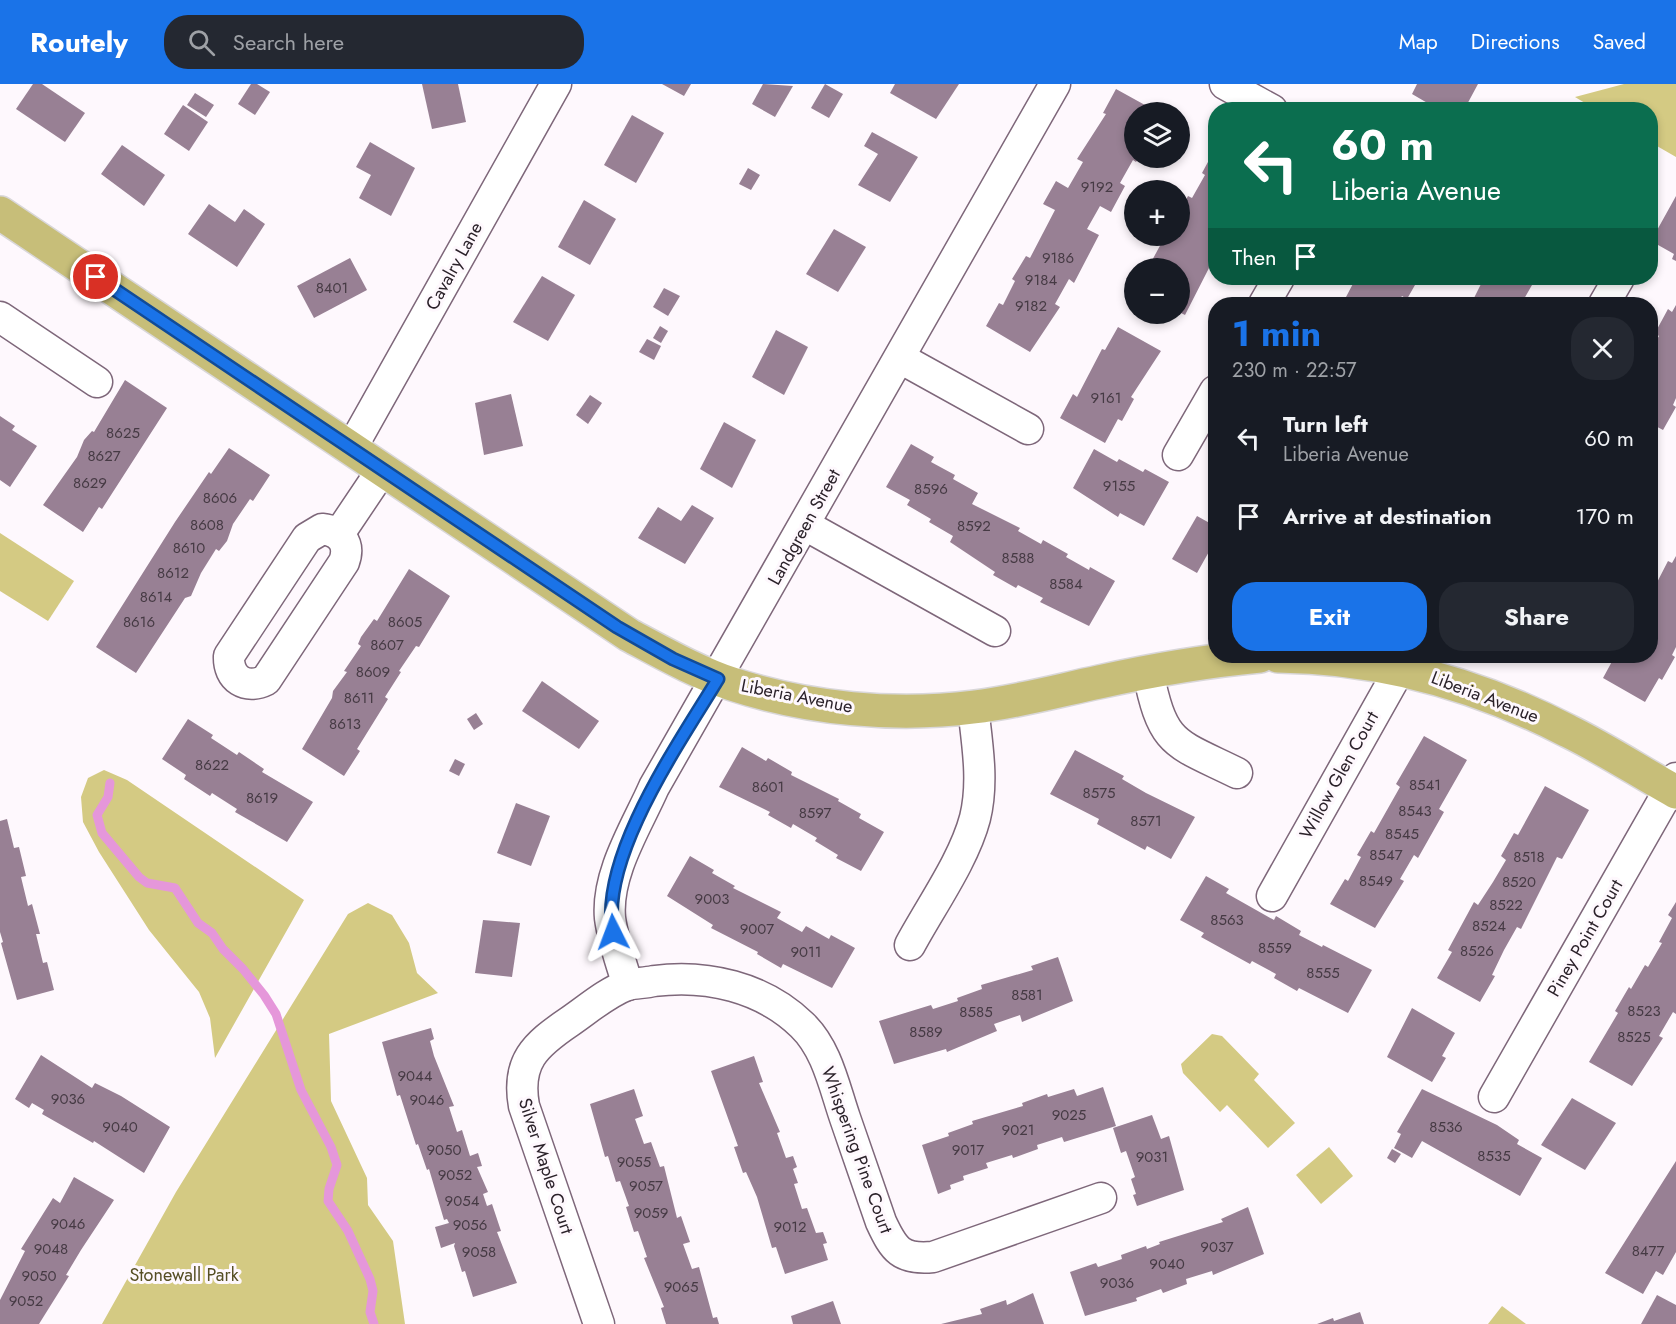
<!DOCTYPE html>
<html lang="en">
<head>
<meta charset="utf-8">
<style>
  body { margin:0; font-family:Jost,sans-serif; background:#242831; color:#f1f3f6; height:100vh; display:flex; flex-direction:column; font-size:22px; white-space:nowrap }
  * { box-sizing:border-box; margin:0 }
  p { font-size:20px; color:#9ea1a6 }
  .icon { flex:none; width:33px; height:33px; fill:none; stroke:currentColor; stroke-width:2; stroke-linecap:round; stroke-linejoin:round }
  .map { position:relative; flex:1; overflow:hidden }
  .panel { position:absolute; left:1208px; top:213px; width:450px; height:366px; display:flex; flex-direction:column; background:#171b24; border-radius:24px; box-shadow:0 3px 9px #0003 }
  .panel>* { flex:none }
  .hud { position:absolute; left:1208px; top:18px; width:450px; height:183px; border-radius:24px; box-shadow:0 3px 9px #0003; background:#0b6e4f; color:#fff; overflow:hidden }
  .tools { position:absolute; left:1124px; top:18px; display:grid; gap:12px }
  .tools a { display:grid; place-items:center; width:66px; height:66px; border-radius:50%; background:#171b24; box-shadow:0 3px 9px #0003; font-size:30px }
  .pin { position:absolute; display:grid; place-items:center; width:51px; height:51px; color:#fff; margin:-26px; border:3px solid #fff; border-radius:50%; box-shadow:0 2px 6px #0007 }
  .me { position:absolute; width:66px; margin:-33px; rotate:357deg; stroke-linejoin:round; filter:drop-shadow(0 0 4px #0008) }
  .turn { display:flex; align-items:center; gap:21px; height:126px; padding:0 24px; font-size:27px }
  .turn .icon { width:78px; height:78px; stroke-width:2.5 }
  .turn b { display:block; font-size:42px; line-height:51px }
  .then { display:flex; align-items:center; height:57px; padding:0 24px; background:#0003; gap:12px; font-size:22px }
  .round { display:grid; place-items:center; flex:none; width:63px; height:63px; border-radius:24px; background:#242831 }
  .headline { display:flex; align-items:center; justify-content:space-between; height:102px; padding:0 24px }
  h1 { font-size:36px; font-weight:700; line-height:45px; color:#1a73e8 }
  .cta { display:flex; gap:12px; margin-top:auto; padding:12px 24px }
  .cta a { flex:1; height:69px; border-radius:24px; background:#1a73e8; color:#fff; font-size:24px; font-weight:700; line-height:69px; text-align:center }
  .cta a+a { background:#242831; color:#f1f3f6 }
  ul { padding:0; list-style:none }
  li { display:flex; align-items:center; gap:18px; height:78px; padding:0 24px }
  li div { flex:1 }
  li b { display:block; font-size:22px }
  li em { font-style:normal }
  header { display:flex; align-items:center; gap:36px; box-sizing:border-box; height:84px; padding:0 30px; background:#1a73e8; color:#fff }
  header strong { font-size:28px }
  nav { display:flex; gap:33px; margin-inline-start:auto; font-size:21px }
  .search { width:420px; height:54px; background:#242831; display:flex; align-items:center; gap:15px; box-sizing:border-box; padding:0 21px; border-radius:24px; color:#9ea1a6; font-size:22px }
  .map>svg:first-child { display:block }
  .green { fill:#d4ca83 }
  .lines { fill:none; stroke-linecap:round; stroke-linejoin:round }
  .stream { stroke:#e597da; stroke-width:9 }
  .building { fill:#988094 }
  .minor-casing { stroke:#7e677a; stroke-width:33 }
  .major-casing { stroke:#d9d7d9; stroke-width:36 }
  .minor { stroke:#fff; stroke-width:30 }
  .major { stroke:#c7be79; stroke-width:33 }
  .route-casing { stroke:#114b97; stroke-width:15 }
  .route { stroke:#1a73e8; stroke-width:10 }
  .labels { text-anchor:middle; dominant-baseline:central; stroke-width:6; stroke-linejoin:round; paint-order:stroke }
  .number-label { font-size:15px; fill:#463a44 }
  .street-label { font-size:18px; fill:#2b222a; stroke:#fef8fd }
  .park-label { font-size:18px; fill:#554e23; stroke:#fef8fd }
</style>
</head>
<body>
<header>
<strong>Routely</strong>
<div class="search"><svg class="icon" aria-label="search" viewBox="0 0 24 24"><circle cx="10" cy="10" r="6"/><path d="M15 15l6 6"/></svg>Search here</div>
<nav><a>Map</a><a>Directions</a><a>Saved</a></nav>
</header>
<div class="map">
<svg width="1676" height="1240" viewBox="0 0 1676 1240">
  <rect width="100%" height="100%" fill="#fef8fd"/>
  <g class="green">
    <path d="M1624,0H1676V73L1650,58V26L1595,25L1575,13Z"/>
    <path d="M0,449L74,497L48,537L0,507Z"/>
    <path d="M104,686L127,696L304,816L215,974L210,934L199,908L149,846L99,768L83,738L81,713L88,694Z"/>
    <path d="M368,819L392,831L409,859L417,889L438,909L329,950L331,1017L367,1094L368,1121L393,1157L405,1240H102L176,1108L348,830Z"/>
    <path d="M1212,950L1222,952L1259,990L1254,996L1295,1039L1268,1064L1227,1021L1220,1028L1183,989L1181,980Z"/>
    <path d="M1329,1063L1353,1092L1321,1120L1296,1091Z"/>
    <path d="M1502,1222L1526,1240H1488Z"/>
  </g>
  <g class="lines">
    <path class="stream" d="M110,699L108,713L97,731L102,749L139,793L147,799L175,804L198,839L212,849L223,865L243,885L264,911L276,930L301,1006L331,1063L337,1081L329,1105L328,1117L348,1147L370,1195L373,1207L370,1228L374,1240"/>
  </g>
  <g class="building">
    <path d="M33,0H42L85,29L65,58L16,25Z"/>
    <path d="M251,0H257L270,8L255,31L238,20Z"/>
    <path d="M422,0H458L466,38L432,45Z"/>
    <path d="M662,0H691L684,12Z"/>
    <path d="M763,0L793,2L775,33L752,20Z"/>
    <path d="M825,0L843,10L829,34L811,24Z"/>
    <path d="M895,0H959L936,35L890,9Z"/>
    <path d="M1417,0H1478L1464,26H1435L1436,24L1412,10Z"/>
    <path d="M1116,5L1154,26L1153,28H1134V74H1139L1136,78L1133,76L1120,99L1125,102L1111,128L1100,122L1087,145L1099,151L1074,199L1069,195L1055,220L1060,223L1030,268L986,242L999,219L1003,221L1015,197L1012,195L1026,172L1030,174L1055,126L1043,120L1056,97L1068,104L1083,78L1077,75L1106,30L1103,29Z"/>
    <path d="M195,9L214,21L206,33L187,21Z"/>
    <path d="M183,21L208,38L189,67L164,50Z"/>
    <path d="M632,31L664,49L636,99L604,81Z"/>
    <path d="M872,48L918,73L890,118L858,101L878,70L864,62Z"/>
    <path d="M370,58L415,84L391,132L359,114L371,91L356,83Z"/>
    <path d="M122,61L165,91L144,122L101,90Z"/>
    <path d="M1215,65V177L1211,185L1209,184L1185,231L1179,228V184H1152L1149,182L1162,158L1166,160L1171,152H1179V129L1188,112L1192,114L1205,91L1202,89Z"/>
    <path d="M748,84L760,91L751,106L739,100Z"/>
    <path d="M1676,112V177L1672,175L1674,170L1651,157Z"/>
    <path d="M584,116L616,135L590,181L558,163Z"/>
    <path d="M209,120L235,138L244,125L265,140L237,183L188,150Z"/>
    <path d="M834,145L866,163L838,208L806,190Z"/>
    <path d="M350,174L367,206L314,234L297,202Z"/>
    <path d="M542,192L575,211L548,257L513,238Z"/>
    <path d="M1356,194H1419L1407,215L1402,212L1397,220H1360L1346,213Z"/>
    <path d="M1484,194H1536L1524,215L1530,218L1529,220H1471Z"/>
    <path d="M664,204L680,212L668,232L653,223Z"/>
    <path d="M1676,221V314L1673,321L1676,323L1663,346L1650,339V268L1659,252L1655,249L1668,225L1672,228Z"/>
    <path d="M660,242L668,247L661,259L653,254Z"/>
    <path d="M1118,243L1161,267L1131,313L1134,315L1122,337L1118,335L1105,359L1060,334L1073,310L1077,313L1102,265L1105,266Z"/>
    <path d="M776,246L808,263L784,311L752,293Z"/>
    <path d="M647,255L661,262L654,276L639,268Z"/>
    <path d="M125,296L167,324L102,425L99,423L83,448L43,421L77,373L84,356L92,347L94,348Z"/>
    <path d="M511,310L523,362L484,371L475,319Z"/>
    <path d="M590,311L602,319L588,340L576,331Z"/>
    <path d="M0,332L15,342L12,346L37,362L10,403L0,396Z"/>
    <path d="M724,338L756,356L732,404L700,385Z"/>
    <path d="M911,360L934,373L931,378L955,391L953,395L978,409L972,420L1020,444L1018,447L1041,460L1043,456L1068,470L1066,473L1089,486L1090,483L1115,497L1089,542L1040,518L1043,514L1018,501L1016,504L993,491L995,488L950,458L953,452L929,438L931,435L907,421L910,416L886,403Z"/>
    <path d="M229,364L270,391L253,417L250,415L233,440L227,457L219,467L216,465L201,489L191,512L185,514L136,589L96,563L175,438L209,388L211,390Z"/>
    <path d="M1094,365L1117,378L1119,375L1143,388L1145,385L1169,398L1144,442L1120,429L1118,433L1073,404Z"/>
    <path d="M692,421L714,434L685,480L638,454L658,423L681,437Z"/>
    <path d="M1197,432L1215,442V457L1197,489L1172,475Z"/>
    <path d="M1676,472V563L1672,571L1675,573L1662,596L1659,594L1645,618L1603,594L1615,572H1650V512L1668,477L1672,479Z"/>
    <path d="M409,485L450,512L419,563L416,562L399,587L401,588L385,613L388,615L357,665L360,667L344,692L302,665L332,614L333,607L347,588L344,587L361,562L358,560L361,553L374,535L377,537Z"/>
    <path d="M542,597L599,637L579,665L522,627Z"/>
    <path d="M476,629L483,640L474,646L467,635Z"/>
    <path d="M188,635L213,651L211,654L237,671L239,668L264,685L262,688L313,718L287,758L235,728L237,725L212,709L210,712L184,695L186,691L162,675Z"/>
    <path d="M1424,652L1467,676L1439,725L1444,728L1418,774L1414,771L1400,795L1404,797L1375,844L1330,820L1345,795L1348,797L1361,773L1357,771L1371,747L1374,749L1400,703L1396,700Z"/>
    <path d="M742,663L766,677L768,674L792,688L791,691L839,715L838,717L861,730L859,734L884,748L861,787L836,774L838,771L815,757L817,754L793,740L791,744L768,731L770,728L719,703Z"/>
    <path d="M1075,666L1124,692L1122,695L1146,709L1195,733L1171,775L1147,762L1145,766L1097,740L1099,735L1050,710Z"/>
    <path d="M455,675L465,680L459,692L449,687Z"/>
    <path d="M1545,702L1589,726L1562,775L1557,773L1521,845L1517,843L1504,866L1492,891L1495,892L1480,918L1437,894L1452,868L1448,866L1474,818L1478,821L1493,798L1506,776L1501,772L1514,749L1518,751Z"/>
    <path d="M516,719L550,732L531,782L497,769Z"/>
    <path d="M7,735L14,764L19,763L26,792L21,793L28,822L32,820L40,850H36L43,879L47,878L54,906L17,916L1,859L3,858L0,848V737Z"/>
    <path d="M690,772L714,786L712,789L735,802L733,804L781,828L777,834L802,848L806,842L829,855L831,851L855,864L832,904L783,880L781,884L757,870L758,868L711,844L713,841L667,812Z"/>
    <path d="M1206,792L1229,805L1226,809L1274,836L1276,832L1301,847L1299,851L1322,863L1323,861L1372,886L1348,929L1299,904L1297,907L1274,894L1276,890L1252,877L1250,880L1201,853L1204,849L1180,836Z"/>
    <path d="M1676,818V930L1673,928L1659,952L1663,954L1632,1002L1589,978L1618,929L1615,927L1629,903L1631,905L1645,881L1648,883L1662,859L1659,858L1672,834L1668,831Z"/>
    <path d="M483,836L520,839L512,893L475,889Z"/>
    <path d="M1058,873L1073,917L1022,938L1020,931L994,940L997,947L947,968L946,965L894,980L879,937L931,921L933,925L958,917L957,914L982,905L981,901L1033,886L1031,882Z"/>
    <path d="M1412,924L1455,949L1442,972L1446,974L1432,998L1387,973Z"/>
    <path d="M431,944L434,955L430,957L434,972L454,1022L449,1023L457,1048L462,1046L470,1072L478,1069L482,1082L477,1083L488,1108L483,1110L487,1122L492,1120L501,1147L497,1148L517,1199L473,1213L465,1187L462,1188L454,1162L455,1159L441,1164L435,1143L449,1139L447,1135L444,1136L429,1085L427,1086L418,1060L416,1061L400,1011L397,1012L382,958Z"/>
    <path d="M41,971L92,1004L95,999L121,1012L170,1043L144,1089L94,1057L93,1059L42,1030L44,1026L32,1019L29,1024L15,1015Z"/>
    <path d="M754,972L763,998L759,999L780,1048L777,1049L786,1074L793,1072L797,1083L793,1085L798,1099L794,1100L802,1125L807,1124L816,1149L823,1148L827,1159L823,1160L828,1176L785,1190L776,1163L772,1164L757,1113L746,1088L743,1089L734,1063L738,1062L711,987Z"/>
    <path d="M1103,1003L1116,1042L1064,1058L1062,1053L1037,1061L1038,1065L1013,1074L1012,1071L986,1079L988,1084L963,1092L964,1096L950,1101L951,1105L938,1110L922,1061L949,1052L948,1049L973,1040L972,1037L1023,1022L1022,1019L1047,1010L1048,1013L1074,1005L1077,1012Z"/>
    <path d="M634,1005L643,1032L635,1035L644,1060L651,1058L660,1083L664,1082L677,1134L681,1132L690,1158L683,1160L692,1185L699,1183L713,1234L717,1233L719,1240H666L661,1224L664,1223L644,1174L647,1173L638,1147L634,1148L626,1123L629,1122L620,1097L616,1098L608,1072L605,1073L590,1020Z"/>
    <path d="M1422,1005L1497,1041L1519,1056L1517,1060L1542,1074L1520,1112L1422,1057L1412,1074L1394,1064L1401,1050L1397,1048Z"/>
    <path d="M1572,1014L1616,1039L1585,1086L1541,1061Z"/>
    <path d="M1152,1031L1161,1055L1169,1052L1184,1106L1137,1122L1133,1111L1136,1110L1131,1095L1135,1093L1126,1067L1121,1069L1113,1044Z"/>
    <path d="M1392,1065L1401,1070L1395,1079L1387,1074Z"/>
    <path d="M1676,1077V1168L1663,1191L1656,1187L1643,1210L1605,1189Z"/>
    <path d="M74,1093L114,1116L81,1166L66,1191L69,1192L39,1240H0V1216L25,1167L21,1165L53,1114L60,1119Z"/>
    <path d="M1248,1123L1264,1170L1213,1191L1212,1187L1186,1195L1187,1200L1163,1209L1161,1205L1136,1214L1137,1217L1085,1232L1070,1188L1096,1179L1098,1183L1122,1175L1121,1171L1146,1162L1147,1165L1160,1160L1159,1158L1223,1138L1221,1135Z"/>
    <path d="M1033,1209L1044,1240H941L982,1230L980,1225L1006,1216L1007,1221Z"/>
    <path d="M1657,1211L1676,1221V1240H1641Z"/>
    <path d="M833,1217L841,1240H793L791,1232Z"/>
    <path d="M1360,1228L1364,1240H1317L1333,1234L1334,1237Z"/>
  </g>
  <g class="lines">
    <defs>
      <g id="minor">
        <path d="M1225,0L1272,26"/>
        <path d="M1264,220L1279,194"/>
        <path d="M1604,220L1619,194"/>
        <path d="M0,233L97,298"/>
        <path d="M900,274L1028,345"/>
        <path d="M351,365L556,0"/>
        <path d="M1178,371L1215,307"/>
        <path d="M805,441L995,547"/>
        <path d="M322,445C340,447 351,459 344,478L266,596C246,606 228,595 229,572L307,454Z"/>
        <path d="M339,450L382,386"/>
        <path d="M1148,588C1163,662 1174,658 1237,689"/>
        <path d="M1272,812L1407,572"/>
        <path d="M910,861C931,822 964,776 975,734C984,698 977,659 973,623"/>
        <path d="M628,901C621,879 613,857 610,834C606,789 637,742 654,703L1055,0"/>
        <path d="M1494,1013L1676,694"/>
        <path d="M599,1240L524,1022C516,978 535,961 569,938C588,925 606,909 627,901C635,899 645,899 654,897C706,890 763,903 802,941C827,965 834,1002 845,1034C857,1069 869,1103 881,1138C894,1166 901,1176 933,1173L1101,1114"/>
      </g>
      <g id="major">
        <path d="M0,129L629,551C663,569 696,588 732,600C808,625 895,633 974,623C1017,618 1057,607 1099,598C1153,586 1206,577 1260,572"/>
        <path d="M1278,572C1381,573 1477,600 1568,647C1605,665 1640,688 1676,708"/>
      </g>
    </defs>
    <use href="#minor" class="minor-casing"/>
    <use href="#major" class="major-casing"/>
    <use href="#minor" class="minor"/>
    <use href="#major" class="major"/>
  </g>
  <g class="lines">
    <defs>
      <path id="route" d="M96,193L617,543L673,575L718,595C680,658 599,773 613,848"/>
    </defs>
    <use href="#route" class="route-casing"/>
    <use href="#route" class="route"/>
  </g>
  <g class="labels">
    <g class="number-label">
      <text x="1097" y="103">9192</text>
      <text x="1058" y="174">9186</text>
      <text x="1041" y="196">9184</text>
      <text x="332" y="204">8401</text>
      <text x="1031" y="222">9182</text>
      <text x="1106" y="314">9161</text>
      <text x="123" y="349">8625</text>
      <text x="104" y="372">8627</text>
      <text x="90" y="399">8629</text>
      <text x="1119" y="402">9155</text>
      <text x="931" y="405">8596</text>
      <text x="220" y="414">8606</text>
      <text x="207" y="441">8608</text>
      <text x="974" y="442">8592</text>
      <text x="189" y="464">8610</text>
      <text x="1018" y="474">8588</text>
      <text x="173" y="489">8612</text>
      <text x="1066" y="500">8584</text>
      <text x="156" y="513">8614</text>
      <text x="139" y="538">8616</text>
      <text x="405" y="538">8605</text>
      <text x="387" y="561">8607</text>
      <text x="373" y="588">8609</text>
      <text x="359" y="614">8611</text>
      <text x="345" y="640">8613</text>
      <text x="212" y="681">8622</text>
      <text x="1425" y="701">8541</text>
      <text x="768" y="703">8601</text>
      <text x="1099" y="709">8575</text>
      <text x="262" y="714">8619</text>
      <text x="1415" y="727">8543</text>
      <text x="815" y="729">8597</text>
      <text x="1146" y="737">8571</text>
      <text x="1402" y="750">8545</text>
      <text x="1386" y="771">8547</text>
      <text x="1529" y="773">8518</text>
      <text x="1376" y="797">8549</text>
      <text x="1519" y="798">8520</text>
      <text x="712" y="815">9003</text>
      <text x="1506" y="821">8522</text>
      <text x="1227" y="836">8563</text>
      <text x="1489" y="842">8524</text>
      <text x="757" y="845">9007</text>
      <text x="1275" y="864">8559</text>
      <text x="1477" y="867">8526</text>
      <text x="806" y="868">9011</text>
      <text x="1323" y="889">8555</text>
      <text x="1027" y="911">8581</text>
      <text x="1644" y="927">8523</text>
      <text x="976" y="928">8585</text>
      <text x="926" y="948">8589</text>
      <text x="1634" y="953">8525</text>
      <text x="415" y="992">9044</text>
      <text x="68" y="1015">9036</text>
      <text x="427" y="1016">9046</text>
      <text x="1069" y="1031">9025</text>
      <text x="120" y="1043">9040</text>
      <text x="1446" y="1043">8536</text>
      <text x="1018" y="1046">9021</text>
      <text x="444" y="1066">9050</text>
      <text x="968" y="1066">9017</text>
      <text x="1494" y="1072">8535</text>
      <text x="1152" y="1073">9031</text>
      <text x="634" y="1078">9055</text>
      <text x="455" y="1091">9052</text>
      <text x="646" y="1102">9057</text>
      <text x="462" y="1117">9054</text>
      <text x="651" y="1129">9059</text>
      <text x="68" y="1140">9046</text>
      <text x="470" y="1141">9056</text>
      <text x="790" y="1143">9012</text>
      <text x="1217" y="1163">9037</text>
      <text x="51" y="1165">9048</text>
      <text x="1648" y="1167">8477</text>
      <text x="479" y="1168">9058</text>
      <text x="1167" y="1180">9040</text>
      <text x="39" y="1192">9050</text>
      <text x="1117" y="1199">9036</text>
      <text x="681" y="1203">9065</text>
      <text x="26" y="1217">9052</text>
    </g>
    <g class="street-label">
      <text transform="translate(454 182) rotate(-61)">Cavalry Lane</text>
      <text transform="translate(804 443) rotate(-61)">Landgreen Street</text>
      <text transform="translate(797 612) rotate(11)">Liberia Avenue</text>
      <text transform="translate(1485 613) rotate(21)">Liberia Avenue</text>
      <text transform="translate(1339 691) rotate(-61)">Willow Glen Court</text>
      <text transform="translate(1585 854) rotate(-60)">Piney Point Court</text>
      <text transform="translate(857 1066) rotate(70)">Whispering Pine Court</text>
      <text transform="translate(546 1082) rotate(72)">Silver Maple Court</text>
    </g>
    <g class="park-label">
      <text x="184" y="1191">Stonewall Park</text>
    </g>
  </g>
</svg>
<div class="tools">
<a><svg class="icon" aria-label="layers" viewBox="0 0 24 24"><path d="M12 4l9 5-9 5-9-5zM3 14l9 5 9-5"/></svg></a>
<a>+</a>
<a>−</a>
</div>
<div class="pin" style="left:96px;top:193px;background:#d93025"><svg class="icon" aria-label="arrive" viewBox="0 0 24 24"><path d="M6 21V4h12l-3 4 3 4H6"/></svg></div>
<svg class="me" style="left:613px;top:848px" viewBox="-20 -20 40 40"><path d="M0-17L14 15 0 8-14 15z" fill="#1a73e8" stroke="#fff" stroke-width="4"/></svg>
<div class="hud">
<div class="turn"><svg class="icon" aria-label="left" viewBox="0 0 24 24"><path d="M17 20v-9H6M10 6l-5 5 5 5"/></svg><div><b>60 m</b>Liberia Avenue</div></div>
<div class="then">Then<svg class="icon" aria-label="arrive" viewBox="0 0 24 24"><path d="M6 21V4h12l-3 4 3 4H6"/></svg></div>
</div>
<section class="panel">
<div class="headline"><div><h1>1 min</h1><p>230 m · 22:57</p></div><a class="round"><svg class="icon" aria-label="close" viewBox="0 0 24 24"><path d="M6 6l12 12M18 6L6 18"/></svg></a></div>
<ul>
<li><svg class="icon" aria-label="left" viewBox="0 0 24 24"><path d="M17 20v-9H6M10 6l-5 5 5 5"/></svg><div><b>Turn left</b><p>Liberia Avenue</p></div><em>60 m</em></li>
<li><svg class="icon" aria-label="arrive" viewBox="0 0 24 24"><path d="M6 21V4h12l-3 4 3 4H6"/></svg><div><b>Arrive at destination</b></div><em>170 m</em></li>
</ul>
<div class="cta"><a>Exit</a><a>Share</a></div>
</section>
</div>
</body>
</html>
